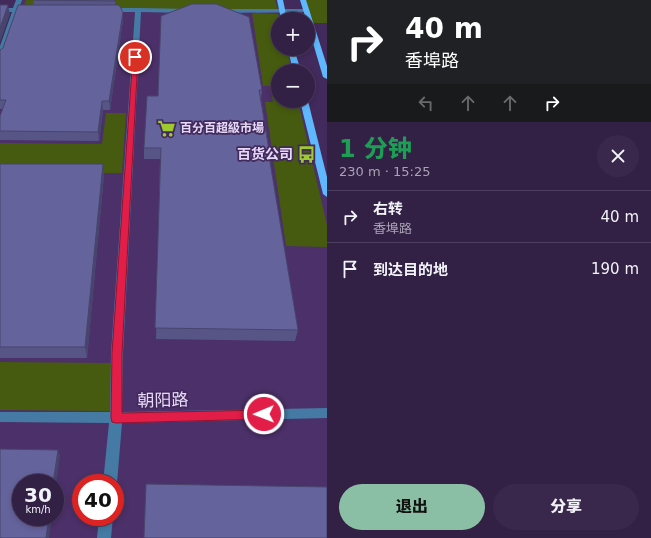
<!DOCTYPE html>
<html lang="zh">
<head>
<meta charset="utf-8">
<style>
  body { margin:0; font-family:"DejaVu Sans","Noto Sans SC",sans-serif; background:#3a284c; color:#f1f3f6; height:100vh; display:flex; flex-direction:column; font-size:15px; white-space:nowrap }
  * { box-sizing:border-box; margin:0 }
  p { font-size:13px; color:#a8a3b3 }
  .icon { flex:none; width:22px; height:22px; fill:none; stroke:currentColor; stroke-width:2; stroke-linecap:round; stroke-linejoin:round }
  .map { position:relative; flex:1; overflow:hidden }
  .side { display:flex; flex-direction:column; background:#322045; width:324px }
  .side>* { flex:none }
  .top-card { background:#202124; color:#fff; overflow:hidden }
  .buttons { position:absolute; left:271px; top:12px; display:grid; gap:8px }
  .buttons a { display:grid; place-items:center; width:44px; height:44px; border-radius:50%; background:#322045; box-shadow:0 2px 6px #0003,0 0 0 1px #4d3e5e; font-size:20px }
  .speed { position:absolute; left:12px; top:474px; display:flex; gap:8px; font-size:20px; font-weight:700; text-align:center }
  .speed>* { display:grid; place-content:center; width:52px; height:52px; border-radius:50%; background:#322045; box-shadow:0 2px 6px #0003,0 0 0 1px #4d3e5e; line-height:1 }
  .speed small { font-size:10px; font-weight:400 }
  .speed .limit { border:6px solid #d22; background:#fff; color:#111 }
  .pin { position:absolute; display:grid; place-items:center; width:34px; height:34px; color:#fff; margin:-17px; border:2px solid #fff; border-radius:50%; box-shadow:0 1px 4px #0007 }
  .me { position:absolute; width:44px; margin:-22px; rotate:269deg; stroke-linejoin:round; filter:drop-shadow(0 0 3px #0008) }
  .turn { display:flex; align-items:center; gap:14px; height:84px; padding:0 12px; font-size:18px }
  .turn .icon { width:52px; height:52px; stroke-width:2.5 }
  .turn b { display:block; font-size:28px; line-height:34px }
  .lanes { display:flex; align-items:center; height:38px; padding:0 12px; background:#0003; justify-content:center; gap:20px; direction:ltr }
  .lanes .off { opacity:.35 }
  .round { display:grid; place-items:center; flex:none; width:42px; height:42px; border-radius:21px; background:#3a284c }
  .headline { display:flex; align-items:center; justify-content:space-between; height:68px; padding:0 12px }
  h1 { font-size:24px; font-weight:800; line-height:30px; color:#1e9e55 }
  .cta { display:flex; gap:8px; margin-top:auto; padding:8px 12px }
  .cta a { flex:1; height:46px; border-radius:24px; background:#8abfa5; color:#111; font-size:16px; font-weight:800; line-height:46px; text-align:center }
  .cta a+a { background:#3a284c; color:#f1f3f6 }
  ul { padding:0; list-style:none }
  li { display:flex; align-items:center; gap:12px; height:52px; padding:0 12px; border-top:1px solid #4d3e5e }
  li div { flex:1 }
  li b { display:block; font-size:15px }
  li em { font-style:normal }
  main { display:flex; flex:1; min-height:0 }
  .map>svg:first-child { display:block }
  .built { fill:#4c3069; fill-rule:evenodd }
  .green { fill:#465b0f }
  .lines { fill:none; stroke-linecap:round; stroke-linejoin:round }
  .minor { fill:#457aa4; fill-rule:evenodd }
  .major { fill:#5fb8fd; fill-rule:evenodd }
  .wall { fill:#575586 }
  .shaded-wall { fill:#47456d }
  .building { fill:#65639c; stroke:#47456d }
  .route { fill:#e11d48; stroke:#92132f }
  .labels { text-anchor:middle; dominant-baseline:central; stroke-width:3.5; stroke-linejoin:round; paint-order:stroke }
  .far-poi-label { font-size:12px; font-weight:bold; fill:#e6d9f8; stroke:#422a5c; text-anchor:start }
  .poi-label { font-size:14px; font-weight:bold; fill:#e6d9f8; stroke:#422a5c; text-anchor:end }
  .near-street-label { font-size:17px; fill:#e6d9f8; stroke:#422a5c }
</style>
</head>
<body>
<main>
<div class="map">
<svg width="327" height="538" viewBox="0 0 327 538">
  <rect width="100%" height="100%" fill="#422a5c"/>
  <g class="built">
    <path d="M19,0H279L284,19H278V49H291L296,71H278V101H304L327,198V412L117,417L129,168L173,169L129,168L115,417L0,416V58Z"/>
    <path d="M327,414V538H106L108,517H115L117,419Z"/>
    <path d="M0,418L114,419L108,483H81V517H104L102,538H0ZM21,483H55V517H21Z"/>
  </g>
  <g class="green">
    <path d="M26,0H275L278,10L23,9Z"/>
    <path d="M304,0H327V23H311Z"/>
    <path d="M252,13L278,14L280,19H278V49H287L292,71H278V101H298L327,225V247L286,246L265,102H273L270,86H263Z"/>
    <path d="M106,113H126L122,173H0V143L102,144Z"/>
    <path d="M0,362L111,363L110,411L0,410Z"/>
  </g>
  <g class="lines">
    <g class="minor">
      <path d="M16,0H22L19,8H29L32,10L29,12H18L3,56L0,58V46L12,12H0V8H13Z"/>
      <path d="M138,8L189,9L192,11L189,13L141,12L123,353L122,412L327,408V418L122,423L117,483L115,487V483H103L109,423L0,422V412H110L111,353L135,12H109L106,10L109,8Z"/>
      <path d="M307,9L310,11L309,12L221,13L218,11L221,9Z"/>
      <path d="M99,517H113L111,538H97Z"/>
    </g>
    <g class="major">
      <path d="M277,0H283L287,19H281Z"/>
      <path d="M300,0H306L327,66V79L323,77L308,26V19H306Z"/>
      <path d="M288,49H294L301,71H293Z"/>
      <path d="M300,101H308L327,177V197L323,194Z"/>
    </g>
  </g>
  <g class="wall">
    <path d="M33,0L115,1V5L123,20L110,110H103L99,141L0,140V116L3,109H0V50L3,48L34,5Z"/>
    <path d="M262,90L261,99L269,150L268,154L298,330L295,341L156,339L160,159H144V148L158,96Z"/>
    <path d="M0,164H103L104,175L87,358H0Z"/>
  </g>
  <g class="shaded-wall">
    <path d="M8,5L10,14L0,42V28Z"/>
    <path d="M123,12V20L110,110L109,101Z"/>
    <path d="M102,101L103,110L99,141L98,132Z"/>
    <path d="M103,164L104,175L87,358L85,347Z"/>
    <path d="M58,450L60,456L55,492V483H53Z"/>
    <path d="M49,517H52L49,538H46Z"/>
  </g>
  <g class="building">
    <path d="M33,0H114L115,1Z"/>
    <path d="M192,4H216L249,17L262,90H259L269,150H268L298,330L155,328L161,148H144L147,96H158L161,16Z"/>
    <path d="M0,5H8L0,28Z"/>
    <path d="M18,5H119L123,12L109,101H102L98,132L0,131V116L6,100H0V50L3,48Z"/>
    <path d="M0,164H103L85,347H0Z"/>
    <path d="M0,449L58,450L53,483H21V517H49L46,538H0Z"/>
    <path d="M146,484L327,487V538H144Z"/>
  </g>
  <path class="route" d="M133,55L138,57L122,353V413L264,410L268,411L269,414L268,418L264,419L116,423L112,422L111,418L112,353Z"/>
  <defs>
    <symbol id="supermarket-bare" viewBox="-9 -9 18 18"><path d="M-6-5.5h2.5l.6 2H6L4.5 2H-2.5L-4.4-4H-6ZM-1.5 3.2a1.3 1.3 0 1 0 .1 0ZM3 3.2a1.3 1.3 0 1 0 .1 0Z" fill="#9fca2d" stroke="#422a5c" stroke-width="2.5" paint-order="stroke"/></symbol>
    <symbol id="bus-bare" viewBox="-9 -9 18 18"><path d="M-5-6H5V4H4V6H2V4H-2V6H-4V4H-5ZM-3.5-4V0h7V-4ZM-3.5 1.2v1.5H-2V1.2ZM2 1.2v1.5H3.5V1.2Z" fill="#9fca2d" stroke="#422a5c" stroke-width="2.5" paint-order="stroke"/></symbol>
  </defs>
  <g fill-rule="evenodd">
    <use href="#supermarket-bare" x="154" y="116" width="25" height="25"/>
    <use href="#bus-bare" x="294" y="142" width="25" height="25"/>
  </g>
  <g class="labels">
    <g class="far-poi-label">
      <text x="180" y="128">百分百超級市場</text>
    </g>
    <g class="poi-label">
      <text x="293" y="154">百货公司</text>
    </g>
    <g class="near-street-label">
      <text transform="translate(163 400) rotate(-1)">朝阳路</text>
    </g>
  </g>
</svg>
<div class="buttons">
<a>+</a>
<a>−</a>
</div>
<div class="speed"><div>30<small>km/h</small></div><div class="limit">40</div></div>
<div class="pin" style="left:135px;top:57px;background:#d93025"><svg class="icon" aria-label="arrive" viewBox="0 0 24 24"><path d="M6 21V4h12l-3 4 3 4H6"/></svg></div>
<svg class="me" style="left:264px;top:414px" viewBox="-20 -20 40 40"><circle r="17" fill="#e11d48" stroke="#fff" stroke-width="3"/><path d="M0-11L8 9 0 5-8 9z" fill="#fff"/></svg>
</div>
<section class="side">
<div class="top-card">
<div class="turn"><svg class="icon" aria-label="right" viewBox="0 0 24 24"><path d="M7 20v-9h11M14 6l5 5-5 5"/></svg><div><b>40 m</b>香埠路</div></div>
<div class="lanes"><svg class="icon off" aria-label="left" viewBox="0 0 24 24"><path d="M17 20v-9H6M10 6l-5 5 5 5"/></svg><svg class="icon off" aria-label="ahead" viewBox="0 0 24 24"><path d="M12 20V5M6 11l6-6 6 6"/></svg><svg class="icon off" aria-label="ahead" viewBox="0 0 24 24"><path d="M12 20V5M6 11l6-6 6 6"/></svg><svg class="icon" aria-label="right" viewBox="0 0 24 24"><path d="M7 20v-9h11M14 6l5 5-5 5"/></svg></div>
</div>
<div class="headline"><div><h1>1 分钟</h1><p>230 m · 15:25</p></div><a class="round"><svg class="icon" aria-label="close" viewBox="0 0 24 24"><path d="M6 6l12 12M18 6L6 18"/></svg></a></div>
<ul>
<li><svg class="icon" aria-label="right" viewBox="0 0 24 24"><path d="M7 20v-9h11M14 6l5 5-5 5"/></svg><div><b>右转</b><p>香埠路</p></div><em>40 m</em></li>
<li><svg class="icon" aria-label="arrive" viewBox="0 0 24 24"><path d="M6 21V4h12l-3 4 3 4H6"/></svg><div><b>到达目的地</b></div><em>190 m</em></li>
</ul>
<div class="cta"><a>退出</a><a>分享</a></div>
</section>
</main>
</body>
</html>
